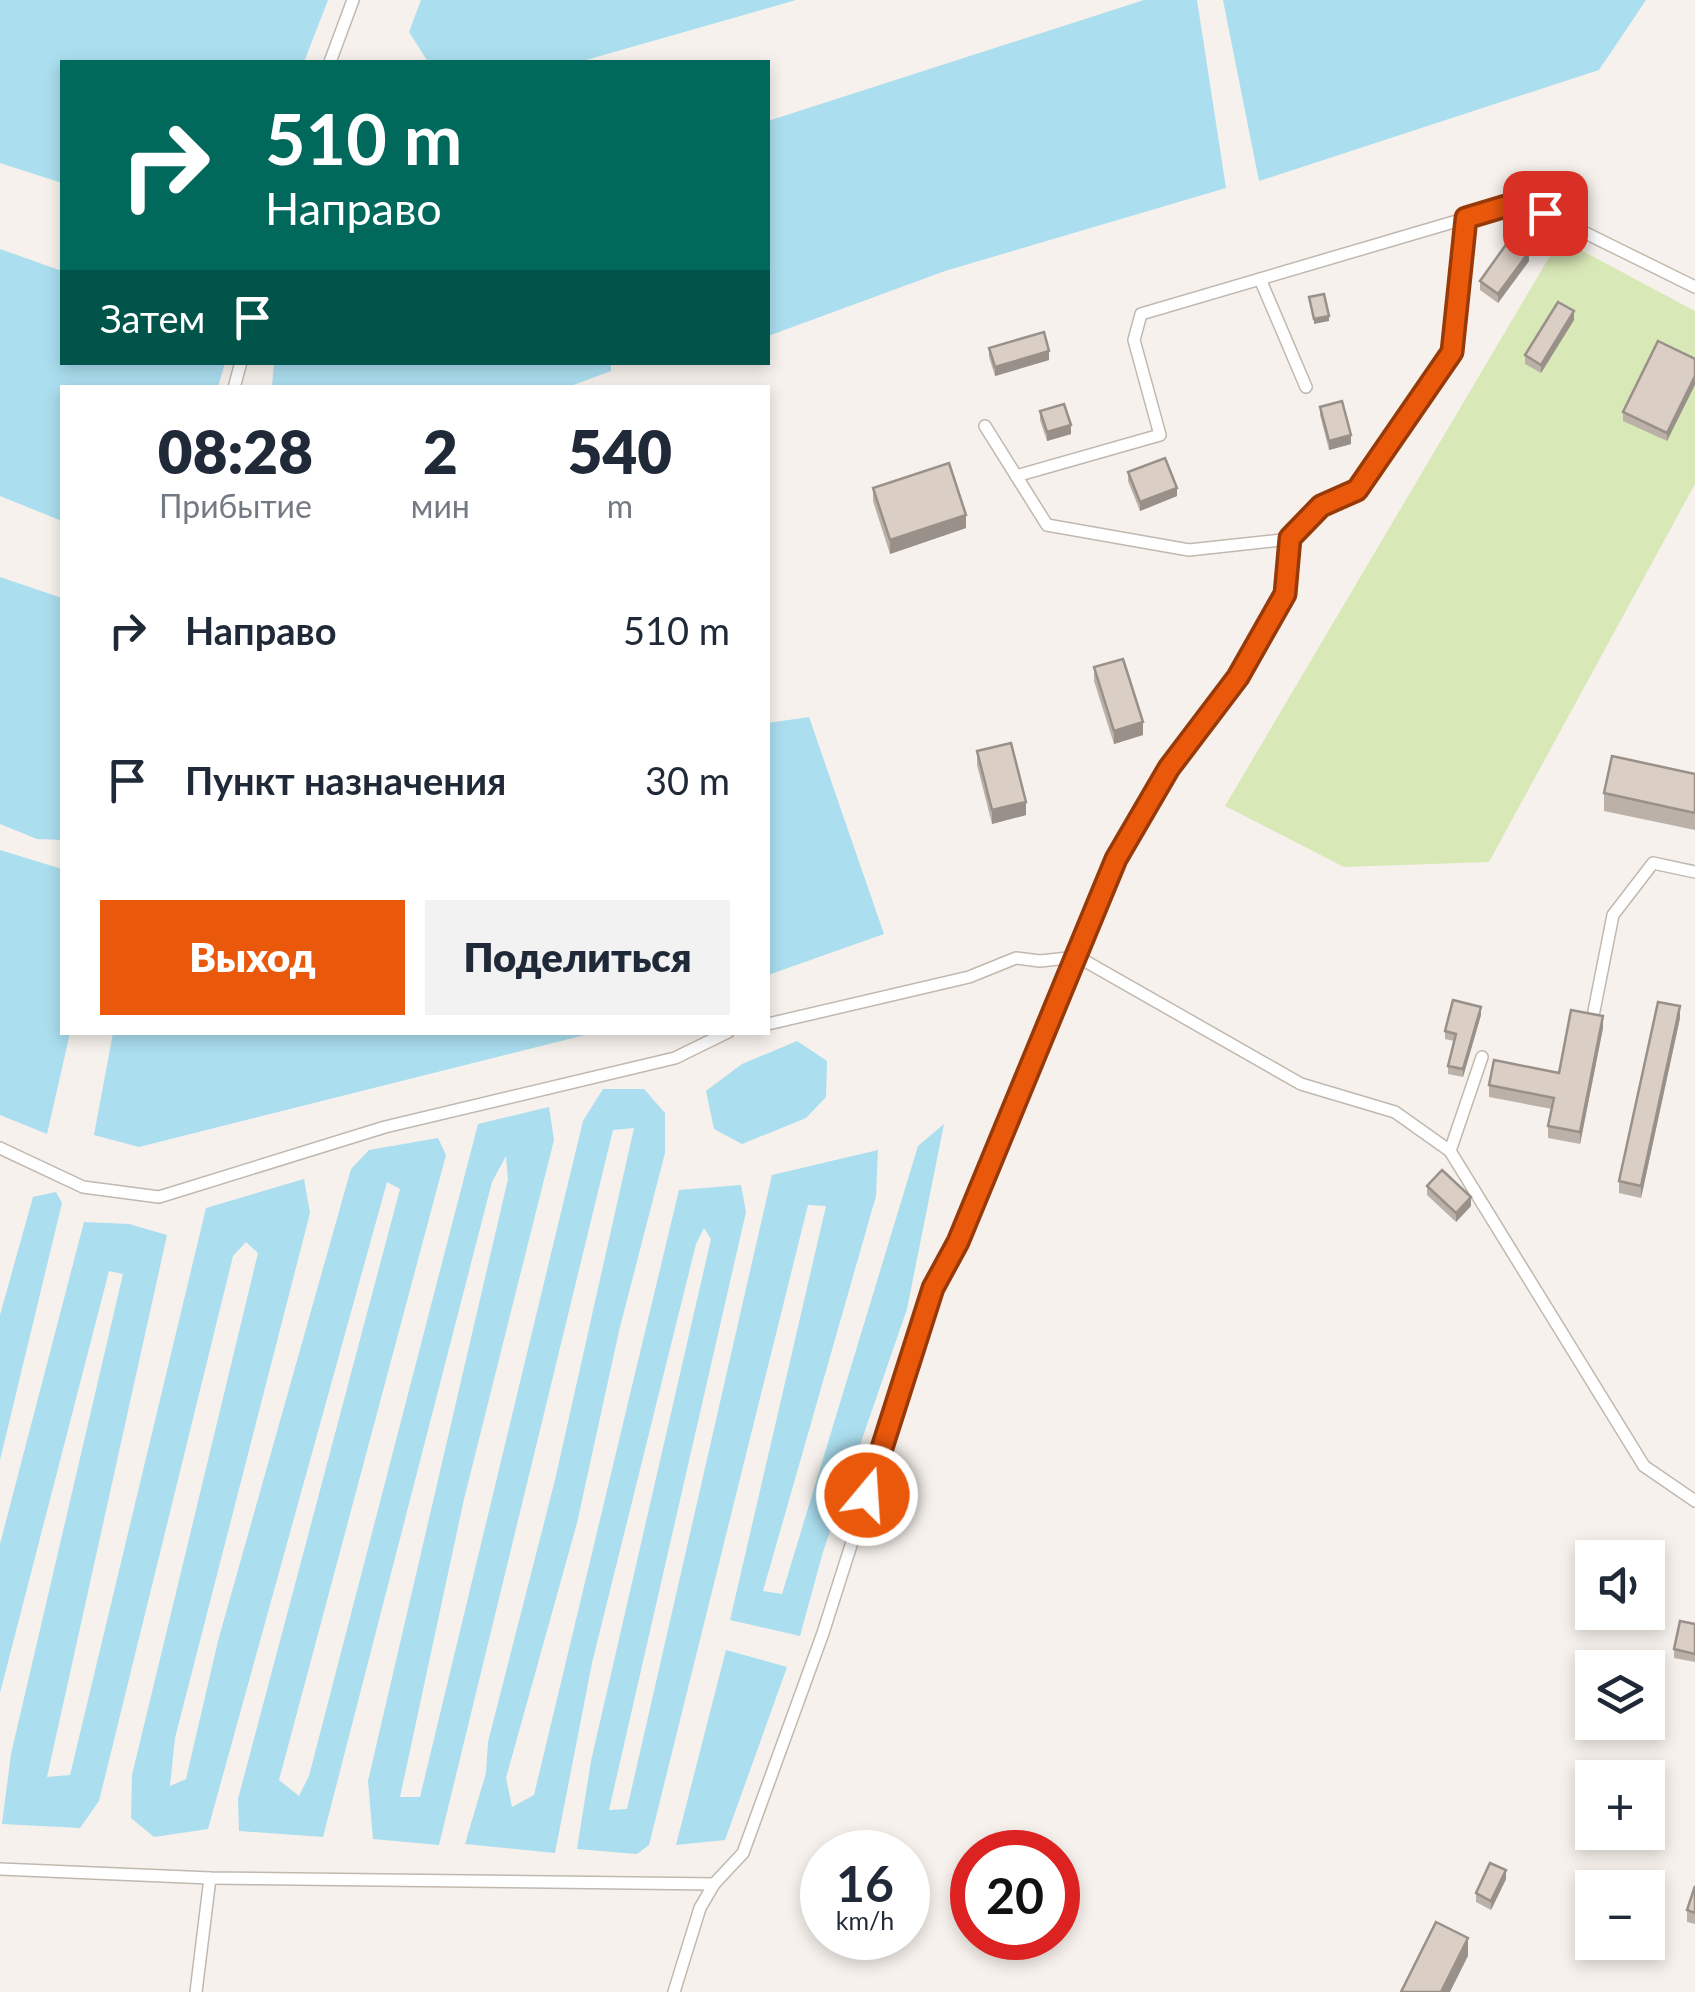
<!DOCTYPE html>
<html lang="ru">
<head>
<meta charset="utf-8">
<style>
  body { margin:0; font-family:Lato,sans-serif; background:#f2f2f3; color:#1f2937; height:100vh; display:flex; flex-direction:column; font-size:38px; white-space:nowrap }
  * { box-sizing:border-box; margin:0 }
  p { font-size:32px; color:#747a83 }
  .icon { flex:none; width:55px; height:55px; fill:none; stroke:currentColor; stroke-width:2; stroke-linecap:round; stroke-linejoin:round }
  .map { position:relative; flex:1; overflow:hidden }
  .panel { position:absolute; left:60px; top:385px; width:710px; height:650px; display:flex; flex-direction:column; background:#fff; border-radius:0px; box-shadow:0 5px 15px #0003 }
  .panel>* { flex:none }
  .top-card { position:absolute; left:60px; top:60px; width:710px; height:305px; border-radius:0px; box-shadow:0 5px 15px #0003; background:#00695c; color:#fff; overflow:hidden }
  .controls { position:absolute; left:1575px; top:1540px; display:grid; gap:20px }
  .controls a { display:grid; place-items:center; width:90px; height:90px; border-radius:0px; background:#fff; box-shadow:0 5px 15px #0003; font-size:50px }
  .speed { position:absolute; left:800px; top:1830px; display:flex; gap:20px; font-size:50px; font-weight:700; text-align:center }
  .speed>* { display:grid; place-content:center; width:130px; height:130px; border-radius:50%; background:#fff; box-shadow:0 5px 15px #0003; line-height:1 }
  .speed small { font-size:25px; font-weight:400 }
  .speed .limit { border:15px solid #d22; background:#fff; color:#111 }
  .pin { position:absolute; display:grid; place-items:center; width:85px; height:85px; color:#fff; margin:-42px; border-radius:20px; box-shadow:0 5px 15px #0006 }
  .me { position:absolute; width:110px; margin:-55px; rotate:18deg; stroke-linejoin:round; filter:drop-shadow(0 0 8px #0008) }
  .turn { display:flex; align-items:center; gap:35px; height:210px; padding:0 40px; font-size:45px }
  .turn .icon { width:130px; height:130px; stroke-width:2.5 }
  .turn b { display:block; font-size:70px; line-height:85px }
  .then { display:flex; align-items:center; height:95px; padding:0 40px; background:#0003; gap:20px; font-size:38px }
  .eta { display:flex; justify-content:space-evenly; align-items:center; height:170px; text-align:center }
  .eta b { font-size:60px; font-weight:800; line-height:70px }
  .button { display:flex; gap:20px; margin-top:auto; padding:20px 40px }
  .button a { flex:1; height:115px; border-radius:0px; background:#ea580c; color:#fff; font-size:40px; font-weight:800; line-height:115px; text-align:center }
  .button a+a { background:#f2f2f3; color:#1f2937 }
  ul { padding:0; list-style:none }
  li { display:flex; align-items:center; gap:30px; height:150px; padding:0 40px }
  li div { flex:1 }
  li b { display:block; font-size:38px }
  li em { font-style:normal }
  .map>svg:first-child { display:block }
  .green { fill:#d9e8b7 }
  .water { fill:#abdeef }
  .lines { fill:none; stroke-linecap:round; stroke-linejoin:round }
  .lane-casing { stroke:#c1b8af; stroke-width:14 }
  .lane { stroke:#fff; stroke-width:11 }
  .wall { fill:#bbb1a9 }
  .shaded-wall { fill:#99908a }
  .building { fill:#dacec5; stroke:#99908a; stroke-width:2.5 }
  .route-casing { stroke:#983908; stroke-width:25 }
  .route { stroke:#ea580c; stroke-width:18 }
</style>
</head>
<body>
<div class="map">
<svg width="1695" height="1992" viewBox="0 0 1695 1992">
  <rect width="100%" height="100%" fill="#f6f1ec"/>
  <path class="green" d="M1560,239L1695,311V484L1489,862L1344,867L1225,806Z"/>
  <g class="water">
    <path d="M0,0H328L304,62H62V183L0,163Z"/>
    <path d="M421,0H796L579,62H428L409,32Z"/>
    <path d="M1144,0H1197L1226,188L945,271L768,336V121Z"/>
    <path d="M1223,0H1646L1599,70L1259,181Z"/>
    <path d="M0,249L62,271V362L225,363L218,387L62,388V521L0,496Z"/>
    <path d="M274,363L611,362V371L568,387H272Z"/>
    <path d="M0,577L62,598V840L37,839L0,824Z"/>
    <path d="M809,717L884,934L768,975V723Z"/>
    <path d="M0,850L62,869V1032L70,1033L47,1134L0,1115Z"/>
    <path d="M113,1033V1032L593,1033L139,1147L94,1135Z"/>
    <path d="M797,1041L827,1061L826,1097L806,1118L742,1144L714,1129L706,1091L742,1064Z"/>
    <path d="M603,1089H644L665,1113V1153L619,1331L577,1523L506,1778L512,1807L534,1795L679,1190L741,1185L746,1212L609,1810L627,1809L772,1175L878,1150L876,1196L763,1591L782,1594L918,1146L944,1124L907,1309L823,1552L800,1636L730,1620L826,1206L808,1205L649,1845L637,1854L577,1849L591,1761L711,1239L704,1228L696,1244L592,1663L555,1853L465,1844L486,1773L488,1742L555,1480L634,1128L613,1130L439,1845L373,1839L368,1781L508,1179L506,1156L492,1182L323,1837L239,1831L238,1799L400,1189L387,1182L208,1829L154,1837L131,1818L132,1775L258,1253L246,1242L233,1256L99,1801L80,1828L2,1824L11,1754L123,1274L109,1271L0,1693V1544L84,1222L129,1224L167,1235L47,1777L70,1775L206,1208L304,1179L310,1213L175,1738L170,1786L186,1779L218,1641L351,1169L369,1150L438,1138L446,1155L279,1780L299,1796L309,1776L478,1124L549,1107L554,1140L464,1499L400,1797H420L583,1121Z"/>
    <path d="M56,1192L62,1203L0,1460V1315L33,1197Z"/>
    <path d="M726,1650L787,1667L725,1840L676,1845Z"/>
  </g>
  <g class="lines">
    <defs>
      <g id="lane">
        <path d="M330,62L353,0"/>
        <path d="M1467,218L1506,206L1545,213L1695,287"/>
        <path d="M1260,279L1306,387"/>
        <path d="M234,388L241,362"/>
        <path d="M1016,476L1160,435L1134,340L1141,314L1467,218L1451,352L1357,490L1321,507L1290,539"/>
        <path d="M1594,1011L1613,915L1653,863L1695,872"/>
        <path d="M768,1024L969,977L1016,958L1040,961L1078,957L1301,1084L1395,1112L1450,1151"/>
        <path d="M1482,1057L1450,1151L1644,1466L1695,1501"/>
        <path d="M0,1148L83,1187L159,1197L385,1127L675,1058L728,1032"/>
        <path d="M0,1869L210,1878L714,1884"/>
        <path d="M196,1992L210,1878"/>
        <path d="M674,1992L700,1908L714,1884L743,1853L823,1633L933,1288L958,1242L1116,859L1169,768L1238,677L1285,593L1290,539L1189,550L1047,525L985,426"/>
      </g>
    </defs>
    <use href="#lane" class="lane-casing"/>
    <use href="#lane" class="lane"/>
  </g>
  <g class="wall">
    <path d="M1529,261L1498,303L1480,290V281Z"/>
    <path d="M1574,320L1541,373L1525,364V355Z"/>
    <path d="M989,348L1049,360L995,376L989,357Z"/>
    <path d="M1695,359L1667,441L1623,421V412Z"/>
    <path d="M1320,407L1351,444L1329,450L1320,415Z"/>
    <path d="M1040,411L1071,434L1047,441L1040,420Z"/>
    <path d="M1128,472L1177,496L1140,511L1128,481Z"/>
    <path d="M873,488L966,528L890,554L873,501Z"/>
    <path d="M1094,667L1143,735L1114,744L1094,681Z"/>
    <path d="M977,751L1026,815L992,824L977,765Z"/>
    <path d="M1695,774V830L1604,811V793Z"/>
    <path d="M1481,1015L1463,1077L1448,1074V1066L1454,1041L1445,1039V1031Z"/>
    <path d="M1680,1018L1641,1198L1619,1193V1181Z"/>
    <path d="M1603,1028L1580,1144L1548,1138V1126L1552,1109L1489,1097V1085L1559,1073Z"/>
    <path d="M1427,1186L1471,1206L1456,1222L1427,1195Z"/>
    <path d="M1695,1624V1662L1674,1658V1649Z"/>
    <path d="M1506,1879L1491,1910L1476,1902V1893Z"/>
    <path d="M1695,1886V1924L1687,1922V1910Z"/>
  </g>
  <g class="shaded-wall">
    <path d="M1529,252V261L1498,303V294Z"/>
    <path d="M1574,311V320L1541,373V365Z"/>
    <path d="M1329,316V321L1314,324V319Z"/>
    <path d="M1049,351V360L995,376V367Z"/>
    <path d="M1695,376V385L1667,441V433Z"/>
    <path d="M1071,425V434L1047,441V432Z"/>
    <path d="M1351,435V444L1329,450V441Z"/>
    <path d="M1177,488V496L1140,511V502Z"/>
    <path d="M966,515V528L890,554V540Z"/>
    <path d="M1143,722V735L1114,744V731Z"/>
    <path d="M1026,802V815L992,824V810Z"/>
    <path d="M1680,1006V1018L1641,1198V1186Z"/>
    <path d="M1481,1007V1015L1463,1077V1069Z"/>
    <path d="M1603,1016V1028L1580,1144V1132Z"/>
    <path d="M1471,1197V1206L1456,1222V1213Z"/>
    <path d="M1506,1870V1879L1491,1910V1901Z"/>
    <path d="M1468,1938V1956L1450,1992H1441Z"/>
  </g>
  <g class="building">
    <path d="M1510,239L1529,252L1498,294L1480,281Z"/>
    <path d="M1324,294L1329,316L1314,319L1309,297Z"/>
    <path d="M1558,302L1574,311L1541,365L1525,355Z"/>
    <path d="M1044,332L1049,351L995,367L989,348Z"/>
    <path d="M1658,341L1695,359V376L1667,433L1623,412Z"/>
    <path d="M1342,401L1351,435L1329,441L1320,407Z"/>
    <path d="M1064,404L1071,425L1047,432L1040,411Z"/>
    <path d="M1165,458L1177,488L1140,502L1128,472Z"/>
    <path d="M949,463L966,515L890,540L873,488Z"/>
    <path d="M1123,659L1143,722L1114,731L1094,667Z"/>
    <path d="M1011,743L1026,802L992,810L977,751Z"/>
    <path d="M1612,756L1695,774V813L1604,793Z"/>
    <path d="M1453,1000L1481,1007L1463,1069L1448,1066L1456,1034L1445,1031Z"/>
    <path d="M1658,1002L1680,1006L1641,1186L1619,1181Z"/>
    <path d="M1571,1010L1603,1016L1580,1132L1548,1126L1554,1098L1489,1085L1494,1060L1559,1073Z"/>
    <path d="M1442,1170L1471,1197L1456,1213L1427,1186Z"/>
    <path d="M1680,1621L1695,1624V1654L1674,1649Z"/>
    <path d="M1490,1863L1506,1870L1491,1901L1476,1893Z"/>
    <path d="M1695,1886V1913L1687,1910Z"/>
    <path d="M1436,1922L1468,1938L1441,1992H1401Z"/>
  </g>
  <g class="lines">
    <defs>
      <path id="route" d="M867,1495L933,1288L958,1242L1116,859L1169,768L1238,677L1285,594L1290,538L1321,506L1357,490L1452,352L1466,218L1506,206L1545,213"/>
    </defs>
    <use href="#route" class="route-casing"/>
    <use href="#route" class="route"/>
  </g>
</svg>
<div class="controls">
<a><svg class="icon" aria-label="sound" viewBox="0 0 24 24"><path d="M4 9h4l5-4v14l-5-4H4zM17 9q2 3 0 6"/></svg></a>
<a><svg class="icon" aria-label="layers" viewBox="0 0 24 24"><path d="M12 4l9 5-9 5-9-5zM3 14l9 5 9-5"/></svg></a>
<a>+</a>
<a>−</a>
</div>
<div class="speed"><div>16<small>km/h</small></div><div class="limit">20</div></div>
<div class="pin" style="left:1545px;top:213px;background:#d93025"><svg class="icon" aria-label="arrive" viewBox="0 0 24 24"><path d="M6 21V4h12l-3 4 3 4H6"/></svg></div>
<svg class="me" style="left:867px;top:1495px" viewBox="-20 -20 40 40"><circle r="17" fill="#ea580c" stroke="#fff" stroke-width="3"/><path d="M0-11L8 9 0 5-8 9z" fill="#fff"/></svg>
<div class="top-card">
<div class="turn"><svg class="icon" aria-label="right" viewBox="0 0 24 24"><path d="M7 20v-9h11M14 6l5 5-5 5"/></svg><div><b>510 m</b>Направо</div></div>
<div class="then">Затем<svg class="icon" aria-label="arrive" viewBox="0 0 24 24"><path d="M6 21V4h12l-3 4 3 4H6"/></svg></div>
</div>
<section class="panel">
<div class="eta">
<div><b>08:28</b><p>Прибытие</p></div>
<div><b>2</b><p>мин</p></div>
<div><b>540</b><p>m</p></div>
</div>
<ul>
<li><svg class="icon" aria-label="right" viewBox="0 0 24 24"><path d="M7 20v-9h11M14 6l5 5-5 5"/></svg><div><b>Направо</b></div><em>510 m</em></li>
<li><svg class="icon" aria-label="arrive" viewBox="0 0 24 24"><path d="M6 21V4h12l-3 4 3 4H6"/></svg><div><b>Пункт назначения</b></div><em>30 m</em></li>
</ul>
<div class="button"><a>Выход</a><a>Поделиться</a></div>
</section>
</div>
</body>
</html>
